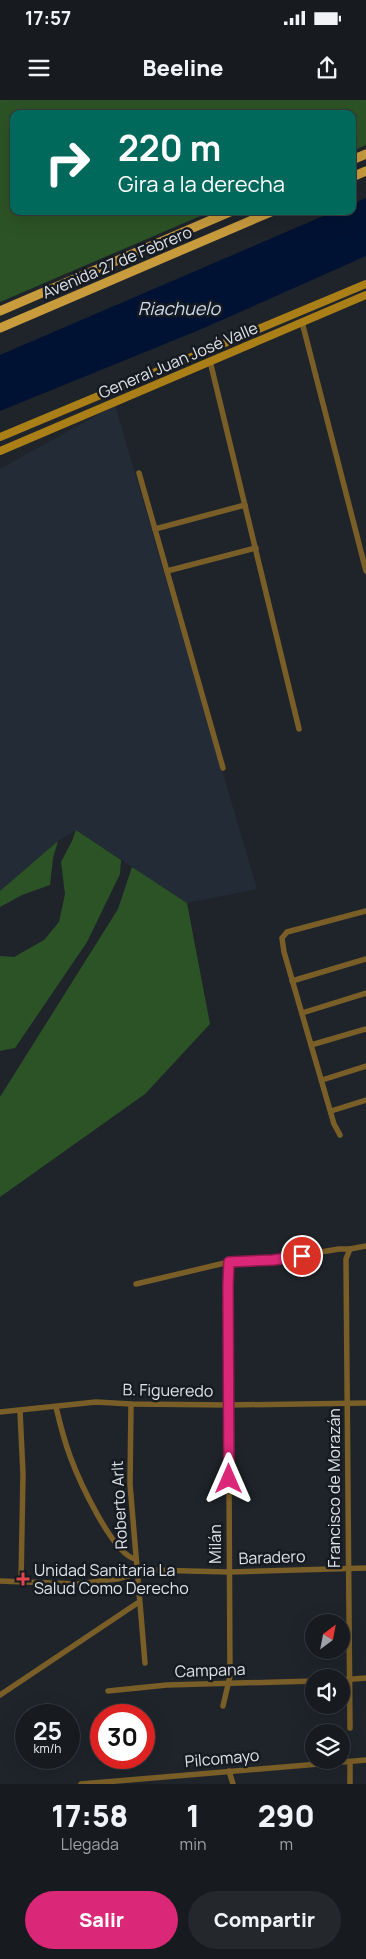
<!DOCTYPE html>
<html lang="es">
<head>
<meta charset="utf-8">
<style>
  body { margin:0; font-family:Manrope,sans-serif; background:#24282d; color:#f1f3f6; height:100vh; display:flex; flex-direction:column; font-size:19px; white-space:nowrap }
  * { box-sizing:border-box; margin:0 }
  p { font-size:16px; color:#9ea1a5 }
  .icon { flex:none; width:28px; height:28px; fill:none; stroke:currentColor; stroke-width:2; stroke-linecap:round; stroke-linejoin:round }
  .map { position:relative; height:1684px; overflow:hidden }
  .details { display:flex; flex-direction:column; background:#171b20; flex:1 }
  .details>* { flex:none }
  .guide { position:absolute; left:10px; top:10px; width:346px; height:105px; border-radius:10px; box-shadow:0 5px 20px #0002,0 0 0 1px #36393e; background:#00695c; color:#fff; overflow:hidden }
  .needle { width:32px; rotate:32deg }
  .fabs { position:absolute; left:305px; top:1514px; display:grid; gap:10px }
  .fabs a { display:grid; place-items:center; width:45px; height:45px; border-radius:50%; background:#171b20; box-shadow:0 5px 20px #0002,0 0 0 1px #36393e; font-size:25px }
  .speed { position:absolute; left:15px; top:1604px; display:flex; gap:10px; font-size:25px; font-weight:700; text-align:center }
  .speed>* { display:grid; place-content:center; width:65px; height:65px; border-radius:50%; background:#171b20; box-shadow:0 5px 20px #0002,0 0 0 1px #36393e; line-height:1 }
  .speed small { font-size:12px; font-weight:400 }
  .speed .limit { border:8px solid #d22; background:#fff; color:#111 }
  .pin { position:absolute; display:grid; place-items:center; width:42px; height:42px; color:#fff; margin:-21px; border:2px solid #fff; border-radius:50%; box-shadow:0 1px 5px #0007 }
  .me { position:absolute; width:55px; margin:-28px; rotate:0deg; stroke-linejoin:round; filter:drop-shadow(0 0 4px #0008) }
  .turn { display:flex; align-items:center; gap:18px; height:105px; padding:0 25px; font-size:22px }
  .turn .icon { width:65px; height:65px; stroke-width:2.5 }
  .turn b { display:block; font-size:35px; line-height:42px }
  .eta { display:flex; justify-content:space-evenly; align-items:center; height:85px; text-align:center }
  .eta b { font-size:30px; font-weight:800; line-height:35px }
  .cta { display:flex; gap:10px; margin-top:auto; padding:10px 25px }
  .cta a { flex:1; height:58px; border-radius:30px; background:#db2777; color:#fff; font-size:20px; font-weight:800; line-height:58px; text-align:center }
  .cta a+a { background:#24282d; color:#f1f3f6 }
  .status { display:flex; justify-content:space-between; align-items:center; height:35px; padding:0 25px; background:#171b20; direction:ltr }
  .status svg { height:14px; fill:currentColor }
  header { display:flex; justify-content:space-between; align-items:center; height:65px; padding:0 25px; background:#171b20; font-size:22px; font-weight:800 }
  .map>svg:first-child { display:block }
  .built { fill:#232b37 }
  .green { fill:#2c5325 }
  .water { fill:#001233 }
  .lines { fill:none; stroke-linecap:round; stroke-linejoin:round }
  .minor { stroke:#7a5e27; stroke-width:5.5 }
  .secondary { stroke:#ab7f17; stroke-width:8 }
  .primary { stroke:#c89b3d; stroke-width:9 }
  .route-casing { stroke:#8e194d; stroke-width:12 }
  .route { stroke:#db2777; stroke-width:9 }
  .health-dot { fill:#e0444e; stroke:#161a21; stroke-width:2 }
  .labels { text-anchor:middle; dominant-baseline:central; stroke-width:5; stroke-linejoin:round; paint-order:stroke }
  .street-label { font-size:16px; fill:#e0e3e8; stroke:#161a21 }
  .poi-label { font-size:16px; fill:#e0e3e8; stroke:#161a21; text-anchor:start }
  .water-label { font-size:18px; font-style:italic; fill:#cddbee; stroke:#161a21 }
</style>
</head>
<body>
<div class="status"><b>17:57</b><svg viewBox="0 0 49 12"><path d="M0 12V9h3v3zM5 12V6h3v6zM10 12V3h3v9zM15 12V0h3v12zM26 1h20v11H26zM47 4h2v5h-2z"/></svg></div>
<header><svg class="icon" aria-label="menu" viewBox="0 0 24 24"><path d="M4 6h16M4 12h16M4 18h16"/></svg>Beeline<svg class="icon" aria-label="share" viewBox="0 0 24 24"><path d="M12 15V3M7 8l5-5 5 5M5 13v7h14v-7"/></svg></header>
<div class="map">
<svg width="366" height="1684" viewBox="0 0 366 1684">
  <rect width="100%" height="100%" fill="#1f242a"/>
  <path class="built" d="M115,305L257,789L187,803L76,730L58,741L0,791V369Z"/>
  <g class="green">
    <path d="M0,0H366V45L353,51L352,14H14V111H212L0,202Z"/>
    <path d="M76,730L121,760L120,774L87,842L15,948L0,951V856L14,857L44,840L59,822L65,794L61,762L72,741Z"/>
    <path d="M58,741L53,758L50,785L22,795L0,807V791Z"/>
    <path d="M132,767L187,803L210,924L145,994L0,1097V997L118,809Z"/>
  </g>
  <path class="water" d="M366,98V156L204,228L0,311V255L335,111H352L353,104Z"/>
  <g class="lines">
    <g class="minor">
      <path d="M302,222L366,471"/>
      <path d="M210,261L299,629"/>
      <path d="M139,373L223,668"/>
      <path d="M155,429L245,405"/>
      <path d="M167,471L256,448"/>
      <path d="M292,881L366,859"/>
      <path d="M302,913L366,893"/>
      <path d="M311,945L366,929"/>
      <path d="M322,980L366,966"/>
      <path d="M331,1011L366,1000"/>
      <path d="M340,1035L334,1024L284,852L282,838L287,832L366,811"/>
      <path d="M350,1149L346,1159L350,1628"/>
      <path d="M136,1184L229,1162L273,1160L339,1149H350L366,1146"/>
      <path d="M131,1304L130,1384L145,1563"/>
      <path d="M56,1307C60,1324 64,1340 70,1356C78,1378 113,1456 136,1459"/>
      <path d="M20,1311L23,1374L21,1482"/>
      <path d="M0,1312L96,1302L131,1304L229,1305L366,1303"/>
      <path d="M0,1481L77,1484L117,1479L150,1470L229,1472L366,1468"/>
      <path d="M341,1580L366,1578"/>
      <path d="M108,1591L167,1585L314,1581"/>
      <path d="M0,1595L139,1502"/>
      <path d="M223,1606L230,1576L228,1185L229,1162"/>
      <path d="M229,1671L233,1684"/>
      <path d="M81,1684L366,1660"/>
      <path d="M350,1684V1662"/>
    </g>
    <g class="secondary">
      <path d="M0,337L366,184"/>
      <path d="M0,351L366,195"/>
    </g>
    <g class="primary">
      <path d="M352,60L366,54"/>
      <path d="M352,77L366,71"/>
      <path d="M0,211L232,111"/>
      <path d="M0,228L273,111"/>
    </g>
  </g>
  <g class="lines">
    <defs>
      <path id="route" d="M229,1379L228,1185L229,1162L273,1160L302,1156"/>
    </defs>
    <use href="#route" class="route-casing"/>
    <use href="#route" class="route"/>
  </g>
  <path class="health-dot" d="M20.5 1471.5h5v5h5v5h-5v5h-5v-5h-5v-5h5z"/>
  <g class="labels">
    <g class="street-label">
      <text transform="translate(117 162) rotate(-23)">Avenida 27 de Febrero</text>
      <text transform="translate(178 260) rotate(-23)">General Juan José Valle</text>
      <text transform="translate(168 1290) rotate(1)">B. Figueredo</text>
      <text transform="translate(334 1388) rotate(-90)">Francisco de Morazán</text>
      <text transform="translate(119 1405) rotate(-93)">Roberto Arlt</text>
      <text transform="translate(215 1444) rotate(-90)">Milán</text>
      <text transform="translate(272 1457) rotate(-2)">Baradero</text>
      <text transform="translate(210 1570) rotate(-2)">Campana</text>
      <text transform="translate(222 1658) rotate(-5)">Pilcomayo</text>
    </g>
    <g class="poi-label">
      <text x="34" y="1470">Unidad Sanitaria La<tspan x="34" dy="18">Salud Como Derecho</tspan></text>
    </g>
    <g class="water-label">
      <text x="179" y="208">Riachuelo</text>
    </g>
  </g>
</svg>
<div class="fabs">
<a><svg class="needle" viewBox="-14 -14 28 28"><path d="M0-13l5 13h-10z" fill="#e53935"/><path d="M0 13l5-13h-10z" fill="#9ea1a5"/></svg></a>
<a><svg class="icon" aria-label="sound" viewBox="0 0 24 24"><path d="M4 9h4l5-4v14l-5-4H4zM17 9q2 3 0 6"/></svg></a>
<a><svg class="icon" aria-label="layers" viewBox="0 0 24 24"><path d="M12 4l9 5-9 5-9-5zM3 14l9 5 9-5"/></svg></a>
</div>
<div class="speed"><div>25<small>km/h</small></div><div class="limit">30</div></div>
<div class="pin" style="left:302px;top:1156px;background:#d93025"><svg class="icon" aria-label="arrive" viewBox="0 0 24 24"><path d="M6 21V4h12l-3 4 3 4H6"/></svg></div>
<svg class="me" style="left:229px;top:1379px" viewBox="-20 -20 40 40"><path d="M0-17L14 15 0 8-14 15z" fill="#db2777" stroke="#fff" stroke-width="4"/></svg>
<div class="guide">
<div class="turn"><svg class="icon" aria-label="right" viewBox="0 0 24 24"><path d="M7 20v-9h11M14 6l5 5-5 5"/></svg><div><b>220 m</b>Gira a la derecha</div></div>
</div>
</div>
<section class="details">
<div class="eta">
<div><b>17:58</b><p>Llegada</p></div>
<div><b>1</b><p>min</p></div>
<div><b>290</b><p>m</p></div>
</div>
<div class="cta"><a>Salir</a><a>Compartir</a></div>
</section>
</body>
</html>
